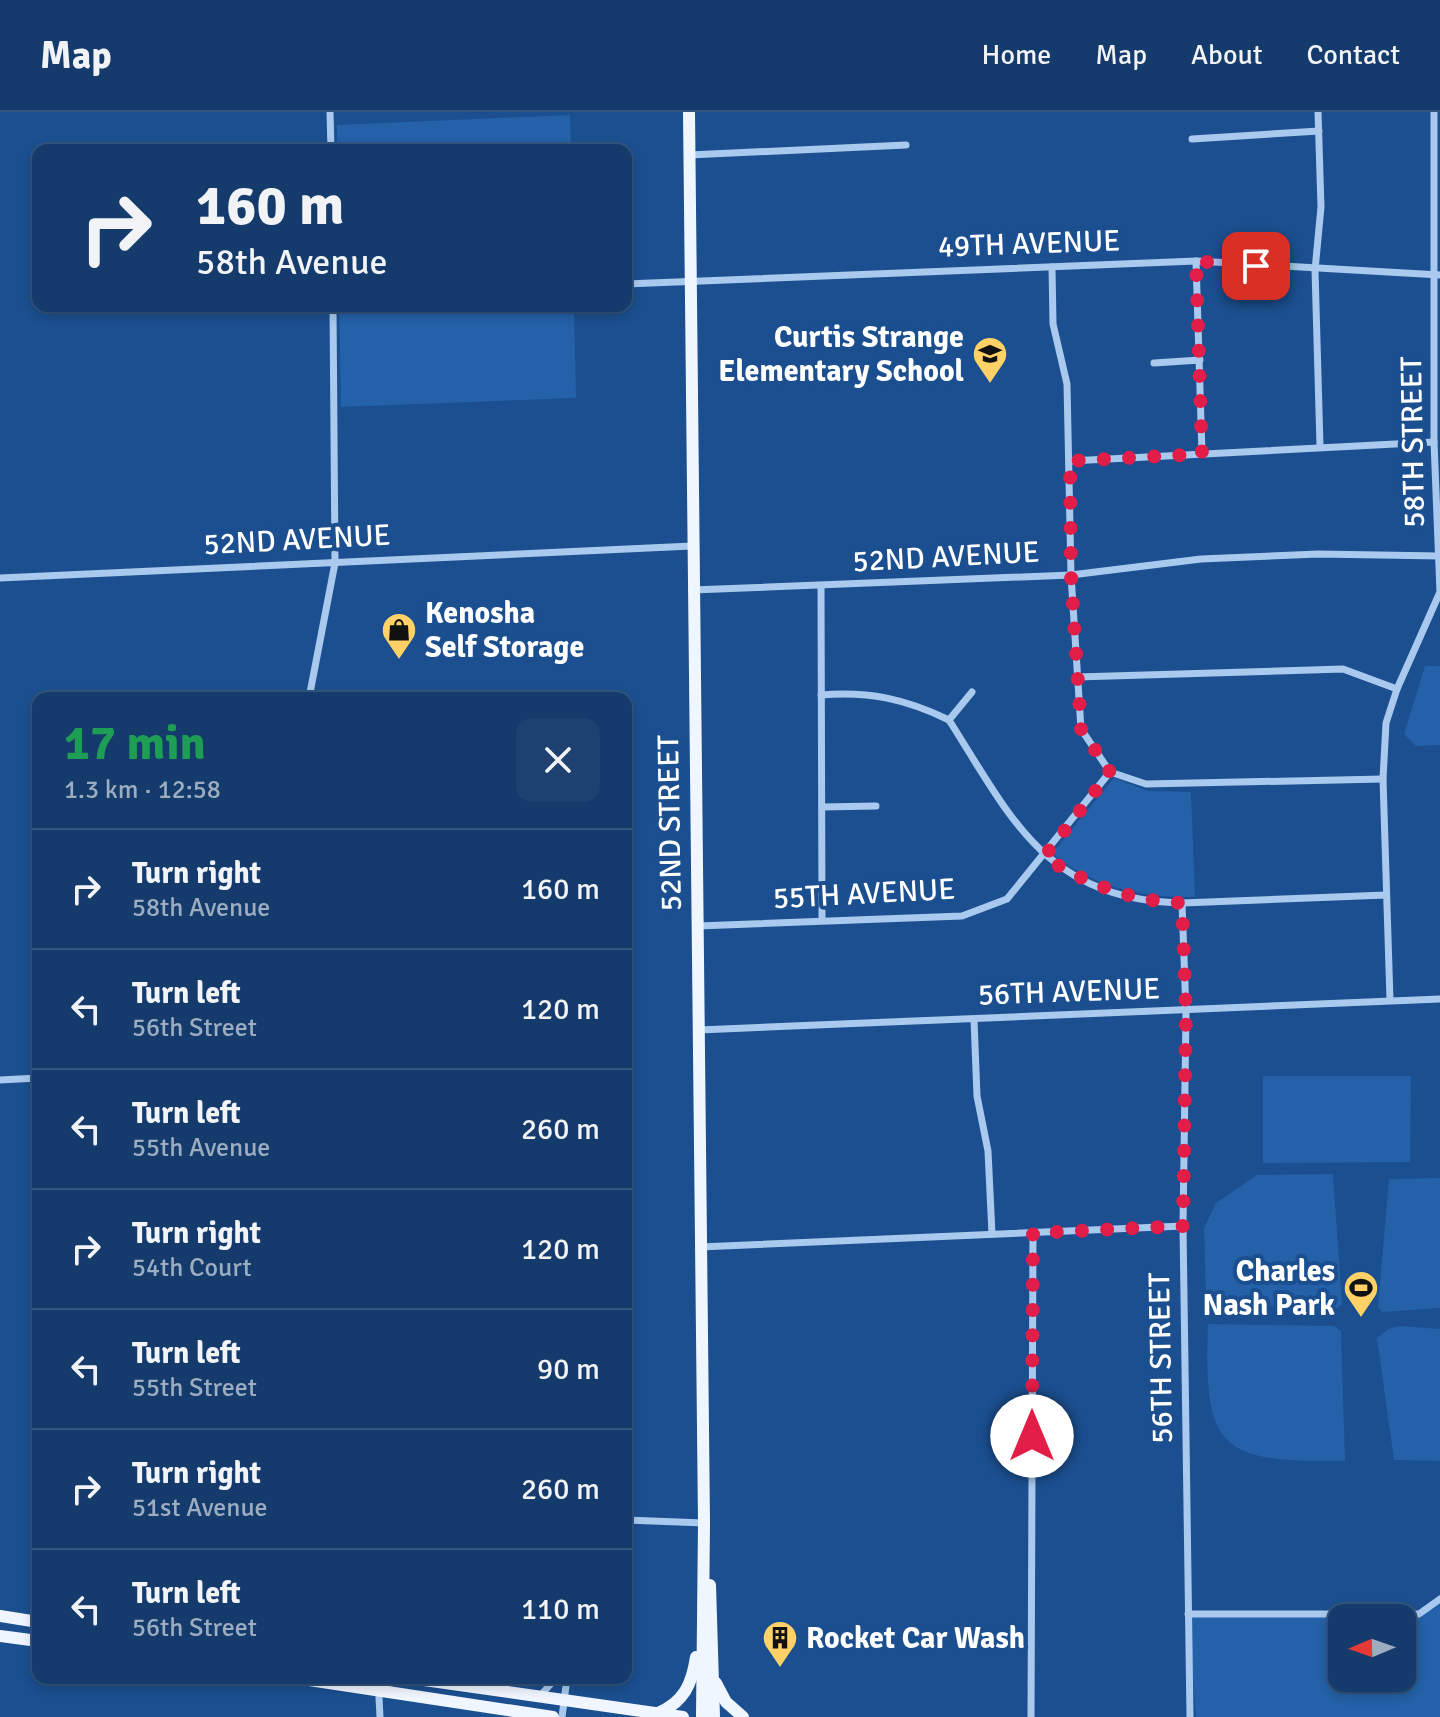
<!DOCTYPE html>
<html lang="en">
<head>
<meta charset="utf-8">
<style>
  body { margin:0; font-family:Signika,sans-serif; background:#1d4271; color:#f1f3f6; height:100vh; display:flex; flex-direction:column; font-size:30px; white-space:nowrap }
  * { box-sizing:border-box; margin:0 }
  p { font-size:26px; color:#9dadc1 }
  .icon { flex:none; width:44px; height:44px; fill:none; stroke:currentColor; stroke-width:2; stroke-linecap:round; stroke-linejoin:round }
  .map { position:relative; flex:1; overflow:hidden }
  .drawer { position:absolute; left:32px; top:580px; width:600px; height:992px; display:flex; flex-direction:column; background:#143b6b; border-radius:16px; box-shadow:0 4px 12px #0003,0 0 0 2px #33557e }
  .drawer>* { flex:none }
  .banner { position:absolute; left:32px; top:32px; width:600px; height:168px; border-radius:16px; box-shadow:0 4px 12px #0003,0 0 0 2px #33557e; background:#143b6b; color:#f1f3f6; overflow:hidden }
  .needle { width:52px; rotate:268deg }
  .fabs { position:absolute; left:1328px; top:1492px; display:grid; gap:16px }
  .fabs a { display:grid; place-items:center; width:88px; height:88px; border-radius:16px; background:#143b6b; box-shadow:0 4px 12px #0003,0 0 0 2px #33557e; font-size:40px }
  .pin { position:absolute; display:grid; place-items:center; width:68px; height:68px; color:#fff; margin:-34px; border-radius:16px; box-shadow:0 4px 12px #0006 }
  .me { position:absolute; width:88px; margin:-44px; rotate:0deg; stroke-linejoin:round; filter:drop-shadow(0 0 6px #0008) }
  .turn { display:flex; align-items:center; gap:28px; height:168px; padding:0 32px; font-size:36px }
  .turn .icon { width:104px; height:104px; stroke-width:2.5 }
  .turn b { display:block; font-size:56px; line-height:68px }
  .round { display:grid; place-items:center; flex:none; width:84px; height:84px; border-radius:16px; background:#1d4271 }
  .summary { display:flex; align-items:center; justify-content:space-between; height:136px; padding:0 32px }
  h1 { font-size:48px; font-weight:700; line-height:60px; color:#1e9e55 }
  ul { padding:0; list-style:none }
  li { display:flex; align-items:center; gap:24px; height:120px; padding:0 32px; border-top:2px solid #33557e }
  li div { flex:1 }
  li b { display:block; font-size:30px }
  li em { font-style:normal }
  header { display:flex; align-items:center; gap:48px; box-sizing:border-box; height:112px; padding:0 40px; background:#143b6b; border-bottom:2px solid #33557e }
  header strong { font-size:38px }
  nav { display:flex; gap:44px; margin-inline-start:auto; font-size:28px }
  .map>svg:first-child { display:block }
  .green { fill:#2461a8; fill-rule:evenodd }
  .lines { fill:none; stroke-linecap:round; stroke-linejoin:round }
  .minor { stroke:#a9c9ee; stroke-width:7 }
  .primary { stroke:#f0f6ff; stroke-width:12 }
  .route { stroke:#e11d48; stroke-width:14; stroke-dasharray:0 25.2 }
  .labels { text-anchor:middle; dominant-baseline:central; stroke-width:8; stroke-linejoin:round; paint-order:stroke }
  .street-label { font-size:30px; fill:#fff; stroke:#1b4f8f }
  .poi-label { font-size:30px; font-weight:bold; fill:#fff; stroke:#1b4f8f; text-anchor:end }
</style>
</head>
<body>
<header>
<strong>Map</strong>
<nav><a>Home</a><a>Map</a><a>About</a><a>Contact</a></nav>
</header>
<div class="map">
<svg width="1440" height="1605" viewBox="0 0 1440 1605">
  <rect width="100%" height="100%" fill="#1b4f8f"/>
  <g class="green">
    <path d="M570,3L571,38H337V13Z"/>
    <path d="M339,194H574L576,286L341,295Z"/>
    <path d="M1425,554H1440V633L1416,634L1404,622Z"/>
    <path d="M1114,666L1148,679L1191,680L1195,785C1145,786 1097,776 1056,745L1054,739Z"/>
    <path d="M1263,964H1411L1410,1050L1263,1051Z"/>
    <path d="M1333,1062L1342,1192L1332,1200L1206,1188L1204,1116L1216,1091L1257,1063Z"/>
    <path d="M1440,1066V1196L1382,1200L1378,1195L1389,1067Z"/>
    <path d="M1208,1212L1334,1214L1341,1219L1345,1349C1221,1350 1203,1340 1208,1212Z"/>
    <path d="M1400,1214L1440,1217V1349L1394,1348L1377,1226L1388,1217Z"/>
    <path d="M1440,1487V1605H1196L1188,1502H1419ZM1342,1506H1402V1566H1342Z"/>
  </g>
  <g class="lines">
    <g class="minor">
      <path d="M330,0L331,38"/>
      <path d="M1318,0L1321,95L1315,158L1320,334"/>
      <path d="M1192,27L1319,19"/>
      <path d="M689,43L906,33"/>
      <path d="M1196,149L1202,342"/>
      <path d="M1052,155L1053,212L1067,272L1071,463L1081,617L1110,660"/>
      <path d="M626,172L1196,149L1440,163"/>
      <path d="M1154,251L1200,248"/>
      <path d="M1070,349L1434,330"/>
      <path d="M0,466L692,434"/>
      <path d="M821,474L822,808"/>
      <path d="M692,478L1071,463L1201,447L1318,442L1440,444"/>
      <path d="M1077,565L1343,557L1397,577"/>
      <path d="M821,583C869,579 906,587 949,608"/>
      <path d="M309,586L335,451L333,194"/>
      <path d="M949,608C1013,709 1046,787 1182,791L1386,783"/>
      <path d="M949,608L972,580"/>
      <path d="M1110,660L1146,672L1383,667"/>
      <path d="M822,695L876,694"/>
      <path d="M1182,791L1186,900L1183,1114L1190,1605"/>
      <path d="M698,814L962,804L1007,787L1110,660"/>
      <path d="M1390,888L1383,667L1386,611L1397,577L1440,480L1434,330V0"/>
      <path d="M974,908L977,984L988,1039L992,1122"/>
      <path d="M699,918L1440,887"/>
      <path d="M0,968L38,966"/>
      <path d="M700,1135L1183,1114"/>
      <path d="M626,1408L704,1411"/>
      <path d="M1188,1502H1419L1440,1487"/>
      <path d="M378,1566L380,1605"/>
      <path d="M540,1584L556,1566"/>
      <path d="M562,1605L567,1566"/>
      <path d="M1031,1605L1033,1121"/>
    </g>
    <g class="primary">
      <path d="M689,0L704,1411L702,1605"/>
      <path d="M710,1473L714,1605"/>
      <path d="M0,1504L38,1510"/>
      <path d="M0,1524L38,1529"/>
      <path d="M296,1566L553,1605"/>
      <path d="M410,1566L683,1605"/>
      <path d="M716,1571L726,1590L743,1605"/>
      <path d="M658,1601C684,1590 692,1572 696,1545"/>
    </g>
  </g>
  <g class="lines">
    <path class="route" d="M1032,1324L1033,1121L1183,1114L1186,900L1182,791C1130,789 1087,772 1044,745L1110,660L1081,617L1071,463L1070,349L1202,342L1196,149L1256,154"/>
  </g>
  <defs>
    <symbol id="school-pin" viewBox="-11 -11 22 30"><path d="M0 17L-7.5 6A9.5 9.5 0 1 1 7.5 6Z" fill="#ffd166" stroke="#1b4f8f"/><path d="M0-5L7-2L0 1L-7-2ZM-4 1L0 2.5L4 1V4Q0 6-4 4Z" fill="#111"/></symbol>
    <symbol id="shop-pin" viewBox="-11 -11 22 30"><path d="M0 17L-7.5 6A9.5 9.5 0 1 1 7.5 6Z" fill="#ffd166" stroke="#1b4f8f"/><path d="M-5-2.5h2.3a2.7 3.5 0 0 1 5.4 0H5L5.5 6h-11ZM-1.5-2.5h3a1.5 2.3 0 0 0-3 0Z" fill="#111"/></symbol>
    <symbol id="stadium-pin" viewBox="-11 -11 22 30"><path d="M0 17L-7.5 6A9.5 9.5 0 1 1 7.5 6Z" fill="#ffd166" stroke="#1b4f8f"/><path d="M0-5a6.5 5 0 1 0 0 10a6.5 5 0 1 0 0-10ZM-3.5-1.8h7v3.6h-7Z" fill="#111"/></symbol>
    <symbol id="building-pin" viewBox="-11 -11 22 30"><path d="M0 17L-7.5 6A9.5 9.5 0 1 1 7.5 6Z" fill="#ffd166" stroke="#1b4f8f"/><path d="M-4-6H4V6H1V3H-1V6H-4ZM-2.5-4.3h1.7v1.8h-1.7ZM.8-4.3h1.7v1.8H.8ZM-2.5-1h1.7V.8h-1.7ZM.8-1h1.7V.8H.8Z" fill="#111"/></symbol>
  </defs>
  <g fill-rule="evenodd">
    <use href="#school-pin" x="970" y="222" width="40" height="54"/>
    <use href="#shop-pin" x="379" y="498" width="40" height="54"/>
    <use href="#stadium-pin" x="1341" y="1156" width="40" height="54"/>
    <use href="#building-pin" x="760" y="1506" width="40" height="54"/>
  </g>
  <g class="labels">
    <g class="street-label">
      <text transform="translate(1029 132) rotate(-2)">49TH AVENUE</text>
      <text transform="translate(1413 330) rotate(-91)">58TH STREET</text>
      <text transform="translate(297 428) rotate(-3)">52ND AVENUE</text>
      <text transform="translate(946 445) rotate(-3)">52ND AVENUE</text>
      <text transform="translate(670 711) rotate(-91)">52ND STREET</text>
      <text transform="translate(864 782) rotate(-3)">55TH AVENUE</text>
      <text transform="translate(1069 880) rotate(-2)">56TH AVENUE</text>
      <text transform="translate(1161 1246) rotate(-91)">56TH STREET</text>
    </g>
    <g class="poi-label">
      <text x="964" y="225">Curtis Strange<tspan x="964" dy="34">Elementary School</tspan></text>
      <text x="425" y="501" text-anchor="start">Kenosha<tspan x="425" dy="34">Self Storage</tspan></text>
      <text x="1335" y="1159">Charles<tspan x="1335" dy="34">Nash Park</tspan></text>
      <text x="806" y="1526" text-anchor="start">Rocket Car Wash</text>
    </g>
  </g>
</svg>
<div class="fabs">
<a><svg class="needle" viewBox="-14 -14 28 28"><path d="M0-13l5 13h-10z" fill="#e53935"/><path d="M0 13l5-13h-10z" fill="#9dadc1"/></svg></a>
</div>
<div class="pin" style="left:1256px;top:154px;background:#d93025"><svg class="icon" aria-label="arrive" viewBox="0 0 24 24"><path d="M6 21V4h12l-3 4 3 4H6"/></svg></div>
<svg class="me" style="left:1032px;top:1324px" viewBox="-20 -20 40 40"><circle r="19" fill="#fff"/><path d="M0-13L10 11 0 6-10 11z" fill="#e11d48"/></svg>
<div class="banner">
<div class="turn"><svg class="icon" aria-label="right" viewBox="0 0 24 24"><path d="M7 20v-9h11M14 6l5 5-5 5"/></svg><div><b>160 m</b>58th Avenue</div></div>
</div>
<section class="drawer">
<div class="summary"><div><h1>17 min</h1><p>1.3 km · 12:58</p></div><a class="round"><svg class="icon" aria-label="close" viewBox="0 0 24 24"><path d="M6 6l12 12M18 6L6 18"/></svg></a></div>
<ul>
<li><svg class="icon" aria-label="right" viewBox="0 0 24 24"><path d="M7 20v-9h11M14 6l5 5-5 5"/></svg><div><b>Turn right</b><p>58th Avenue</p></div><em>160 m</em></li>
<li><svg class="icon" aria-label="left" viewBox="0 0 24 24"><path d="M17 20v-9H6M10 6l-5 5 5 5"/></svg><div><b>Turn left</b><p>56th Street</p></div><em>120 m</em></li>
<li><svg class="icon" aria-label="left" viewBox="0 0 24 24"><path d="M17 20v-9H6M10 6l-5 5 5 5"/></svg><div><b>Turn left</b><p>55th Avenue</p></div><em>260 m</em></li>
<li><svg class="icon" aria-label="right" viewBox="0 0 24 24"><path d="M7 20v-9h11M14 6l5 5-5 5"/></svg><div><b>Turn right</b><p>54th Court</p></div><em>120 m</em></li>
<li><svg class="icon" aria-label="left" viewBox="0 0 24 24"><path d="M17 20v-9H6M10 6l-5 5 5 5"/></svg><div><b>Turn left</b><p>55th Street</p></div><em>90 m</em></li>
<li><svg class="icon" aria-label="right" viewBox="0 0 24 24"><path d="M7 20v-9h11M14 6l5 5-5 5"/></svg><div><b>Turn right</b><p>51st Avenue</p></div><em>260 m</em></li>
<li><svg class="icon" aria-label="left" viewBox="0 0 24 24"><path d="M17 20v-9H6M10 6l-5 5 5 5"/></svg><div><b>Turn left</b><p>56th Street</p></div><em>110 m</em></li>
</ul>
</section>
</div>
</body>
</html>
